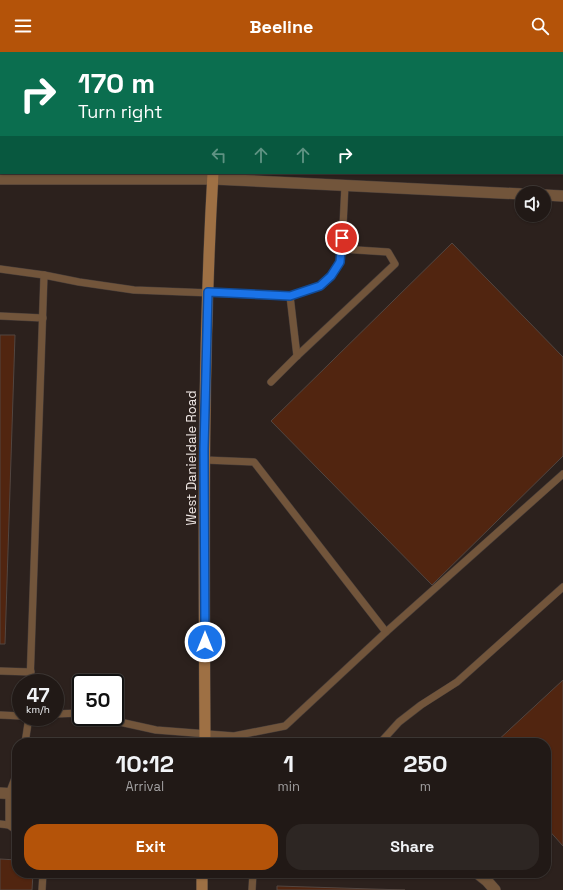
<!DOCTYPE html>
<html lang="en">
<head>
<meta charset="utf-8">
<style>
  body { margin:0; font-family:"Space Grotesk",sans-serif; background:#2d2623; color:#f1f3f6; height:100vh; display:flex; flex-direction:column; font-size:15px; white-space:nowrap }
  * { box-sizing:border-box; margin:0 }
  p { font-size:13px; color:#a2a0a1 }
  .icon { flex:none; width:22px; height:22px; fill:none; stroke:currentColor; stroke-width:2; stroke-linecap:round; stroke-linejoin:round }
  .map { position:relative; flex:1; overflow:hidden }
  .panel { position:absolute; left:12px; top:686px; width:539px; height:140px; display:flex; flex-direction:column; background:#211916; border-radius:16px; box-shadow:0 1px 3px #0004,0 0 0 1px #3e3835 }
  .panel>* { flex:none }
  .banner { position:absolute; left:0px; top:0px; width:563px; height:122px; box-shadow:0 1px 3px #0004,0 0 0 1px #3e3835; background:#0b6e4f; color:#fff; overflow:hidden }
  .controls { position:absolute; left:515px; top:134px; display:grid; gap:8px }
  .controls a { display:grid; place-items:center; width:36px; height:36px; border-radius:50%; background:#211916; box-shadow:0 1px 3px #0004,0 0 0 1px #3e3835; font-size:20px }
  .speed { position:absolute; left:12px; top:622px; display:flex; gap:8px; font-size:20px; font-weight:700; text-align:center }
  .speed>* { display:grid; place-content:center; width:52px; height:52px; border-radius:50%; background:#211916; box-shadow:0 1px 3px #0004,0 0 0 1px #3e3835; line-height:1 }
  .speed small { font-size:10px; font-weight:400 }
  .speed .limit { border:2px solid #111; border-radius:6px; background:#fff; color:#111 }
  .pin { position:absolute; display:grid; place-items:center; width:34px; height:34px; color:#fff; margin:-17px; border:2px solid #fff; border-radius:50%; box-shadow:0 1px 4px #0007 }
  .me { position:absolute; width:44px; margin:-22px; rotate:0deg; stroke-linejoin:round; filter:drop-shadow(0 0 3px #0008) }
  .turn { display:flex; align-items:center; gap:14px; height:84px; padding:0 12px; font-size:18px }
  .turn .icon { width:52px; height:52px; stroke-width:2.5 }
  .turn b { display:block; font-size:28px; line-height:34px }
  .lanes { display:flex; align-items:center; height:38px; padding:0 12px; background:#0003; justify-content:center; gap:20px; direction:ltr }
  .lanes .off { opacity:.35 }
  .eta { display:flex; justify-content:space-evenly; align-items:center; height:68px; text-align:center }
  .eta b { font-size:24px; font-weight:600; line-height:28px }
  .button { display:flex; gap:8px; margin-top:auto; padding:8px 12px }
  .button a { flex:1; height:46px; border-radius:16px; background:#b45309; color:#fff; font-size:16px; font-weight:600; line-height:46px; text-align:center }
  .button a+a { background:#2d2623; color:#f1f3f6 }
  header { display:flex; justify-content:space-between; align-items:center; height:52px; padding:0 12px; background:#b45309; color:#fff; font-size:18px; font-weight:600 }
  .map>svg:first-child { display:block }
  .building { fill:#512510; stroke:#524641 }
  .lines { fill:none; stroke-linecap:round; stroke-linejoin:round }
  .service-casing { stroke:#473d39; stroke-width:8 }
  .minor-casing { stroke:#473d39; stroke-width:12 }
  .tertiary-casing { stroke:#473d39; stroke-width:12 }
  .secondary-casing { stroke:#473d39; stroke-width:12 }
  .service { stroke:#72553b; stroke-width:7 }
  .minor { stroke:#72553b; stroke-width:11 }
  .tertiary { stroke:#72553b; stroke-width:11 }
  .secondary { stroke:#9e7044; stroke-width:11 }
  .route-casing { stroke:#114b97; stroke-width:10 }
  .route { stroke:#1a73e8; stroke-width:7 }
  .labels { text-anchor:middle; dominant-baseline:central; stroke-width:3; stroke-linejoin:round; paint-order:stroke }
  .street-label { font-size:13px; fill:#efe7e4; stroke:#2c211d }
</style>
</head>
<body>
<header><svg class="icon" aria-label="menu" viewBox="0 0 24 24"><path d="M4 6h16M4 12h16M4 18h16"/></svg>Beeline<svg class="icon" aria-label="search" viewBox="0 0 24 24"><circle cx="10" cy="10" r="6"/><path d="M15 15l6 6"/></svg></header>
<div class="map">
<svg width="563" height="838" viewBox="0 0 563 838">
  <rect width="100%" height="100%" fill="#2c211d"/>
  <g class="building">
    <path d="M452,191L563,305V404L432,533L271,369Z"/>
    <path d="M0,283H15L5,592H0Z"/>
    <path d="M563,628V794L546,775V691H495Z"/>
    <path d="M0,807L17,808V821H33L32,838H0Z"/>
    <path d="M277,834L405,838H277Z"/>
  </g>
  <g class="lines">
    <defs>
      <g id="service">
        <path d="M0,217L44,223"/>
        <path d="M290,244L297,304"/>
        <path d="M0,264L43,266"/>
        <path d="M271,330L297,304L395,212L388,200L341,197"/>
        <path d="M386,580L563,422"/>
        <path d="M0,619L31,620"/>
        <path d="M30,631L44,223L79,230L134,238L290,244L320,234L331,224L340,210L343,174L345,133"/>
        <path d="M55,662L81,661"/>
        <path d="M0,663L21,664"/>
        <path d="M97,665L156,678L234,684L285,674L386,580L254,410L205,408"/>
        <path d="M25,691L29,665"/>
        <path d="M380,691L399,670L421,653L457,630L563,535"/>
        <path d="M0,772L9,773L17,779"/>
        <path d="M9,773V742L17,721"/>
        <path d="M42,838L43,821"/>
        <path d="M252,838L253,821"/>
      </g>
      <path id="minor" d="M477,821L487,829L495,838"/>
      <g id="tertiary">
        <path d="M0,127H213L522,142"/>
        <path d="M544,143L563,144"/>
        <path d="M0,741L17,742"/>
      </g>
      <g id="secondary">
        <path d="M220,1V0"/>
        <path d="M205,691C204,501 202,311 213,121"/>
        <path d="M202,838V821"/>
      </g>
    </defs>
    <use href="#service" class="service-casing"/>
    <use href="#minor" class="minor-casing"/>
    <use href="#tertiary" class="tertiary-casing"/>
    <use href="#secondary" class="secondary-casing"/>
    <use href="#service" class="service"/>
    <use href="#minor" class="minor"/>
    <use href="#tertiary" class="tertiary"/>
    <use href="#secondary" class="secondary"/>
  </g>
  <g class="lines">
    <defs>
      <path id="route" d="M205,590L204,397L208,240L290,244L320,234L331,224L340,210L342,186"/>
    </defs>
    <use href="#route" class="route-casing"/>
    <use href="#route" class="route"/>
  </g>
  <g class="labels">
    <g class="street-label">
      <text transform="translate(191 406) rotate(-90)">West Danieldale Road</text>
    </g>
  </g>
</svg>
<div class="controls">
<a><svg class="icon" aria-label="sound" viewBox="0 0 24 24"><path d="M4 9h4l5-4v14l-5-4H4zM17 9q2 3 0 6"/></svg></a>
</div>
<div class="speed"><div>47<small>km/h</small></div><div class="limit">50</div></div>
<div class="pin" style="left:342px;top:186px;background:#d93025"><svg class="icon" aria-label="arrive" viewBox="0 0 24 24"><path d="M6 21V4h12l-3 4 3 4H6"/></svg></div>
<svg class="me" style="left:205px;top:590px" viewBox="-20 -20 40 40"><circle r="17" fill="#1a73e8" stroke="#fff" stroke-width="3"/><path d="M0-11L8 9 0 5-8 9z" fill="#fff"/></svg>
<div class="banner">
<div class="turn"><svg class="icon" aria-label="right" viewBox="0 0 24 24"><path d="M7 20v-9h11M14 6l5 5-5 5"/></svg><div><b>170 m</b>Turn right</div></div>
<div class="lanes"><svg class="icon off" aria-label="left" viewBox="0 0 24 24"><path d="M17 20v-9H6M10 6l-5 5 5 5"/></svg><svg class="icon off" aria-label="ahead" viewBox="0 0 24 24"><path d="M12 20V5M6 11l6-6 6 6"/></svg><svg class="icon off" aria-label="ahead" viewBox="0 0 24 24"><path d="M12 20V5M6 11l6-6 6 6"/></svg><svg class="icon" aria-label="right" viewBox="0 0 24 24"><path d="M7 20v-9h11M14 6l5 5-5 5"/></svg></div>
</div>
<section class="panel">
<div class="eta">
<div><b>10:12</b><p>Arrival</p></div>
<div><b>1</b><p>min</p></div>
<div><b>250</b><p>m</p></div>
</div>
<div class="button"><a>Exit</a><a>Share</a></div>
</section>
</div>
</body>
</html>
